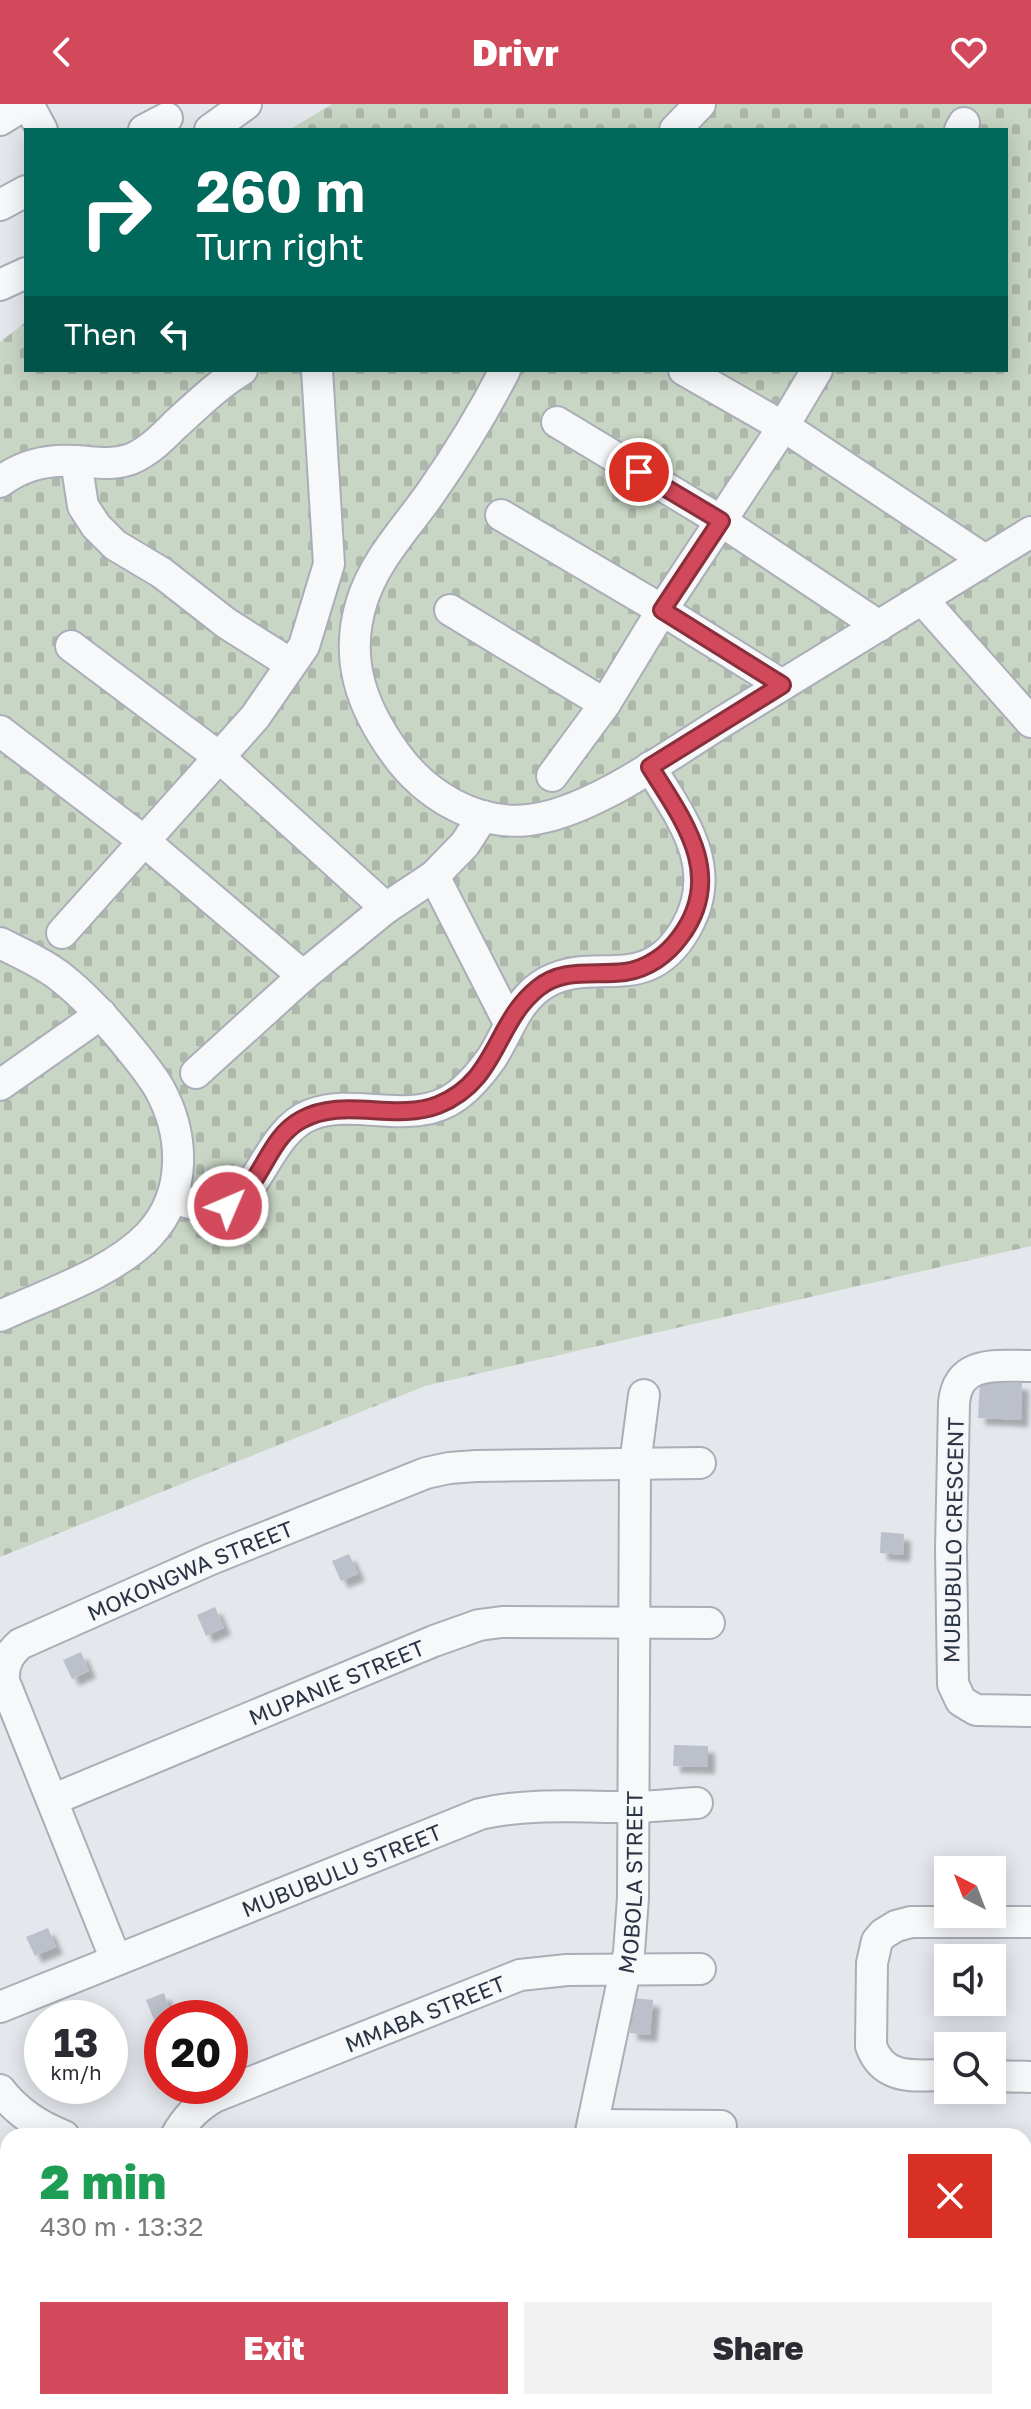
<!DOCTYPE html>
<html lang="en">
<head>
<meta charset="utf-8">
<style>
  body { margin:0; font-family:"Golos Text",sans-serif; background:#f2f2f3; color:#2b2b33; height:100vh; display:flex; flex-direction:column; font-size:30px; white-space:nowrap }
  * { box-sizing:border-box; margin:0 }
  p { font-size:26px; color:#7c7c81 }
  .icon { flex:none; width:44px; height:44px; fill:none; stroke:currentColor; stroke-width:2; stroke-linecap:round; stroke-linejoin:round }
  .map { position:relative; flex:1; overflow:hidden }
  .panel { position:absolute; left:0px; top:2024px; width:1032px; height:282px; display:flex; flex-direction:column; background:#fff; border-radius:24px 24px 0 0; box-shadow:0 4px 20px #0003 }
  .panel>* { flex:none }
  .hud { position:absolute; left:24px; top:24px; width:984px; height:244px; border-radius:0px; box-shadow:0 4px 20px #0003; background:#00695c; color:#fff; overflow:hidden }
  .needle { width:52px; rotate:318deg }
  .tools { position:absolute; left:934px; top:1752px; display:grid; gap:16px }
  .tools a { display:grid; place-items:center; width:72px; height:72px; border-radius:0px; background:#fff; box-shadow:0 4px 20px #0003; font-size:40px }
  .speed { position:absolute; left:24px; top:1896px; display:flex; gap:16px; font-size:40px; font-weight:700; text-align:center }
  .speed>* { display:grid; place-content:center; width:104px; height:104px; border-radius:50%; background:#fff; box-shadow:0 4px 20px #0003; line-height:1 }
  .speed small { font-size:20px; font-weight:400 }
  .speed .limit { border:12px solid #d22; background:#fff; color:#111 }
  .pin { position:absolute; display:grid; place-items:center; width:68px; height:68px; color:#fff; margin:-34px; border:4px solid #fff; border-radius:50%; box-shadow:0 2px 8px #0007 }
  .me { position:absolute; width:88px; margin:-44px; rotate:45deg; stroke-linejoin:round; filter:drop-shadow(0 0 6px #0008) }
  .turn { display:flex; align-items:center; gap:28px; height:168px; padding:0 40px; font-size:36px }
  .turn .icon { width:104px; height:104px; stroke-width:2.5 }
  .turn b { display:block; font-size:56px; line-height:68px }
  .then { display:flex; align-items:center; height:76px; padding:0 40px; background:#0003; gap:16px; font-size:30px }
  .round { display:grid; place-items:center; flex:none; width:84px; height:84px; border-radius:0px; background:#f2f2f3 }
  .head { display:flex; align-items:center; justify-content:space-between; height:136px; padding:0 40px }
  h1 { font-size:48px; font-weight:800; line-height:60px; color:#1e9e55 }
  .button { display:flex; gap:16px; margin-top:auto; padding:16px 40px }
  .button a { flex:1; height:92px; border-radius:0px; background:#d1495b; color:#fff; font-size:32px; font-weight:800; line-height:92px; text-align:center }
  .button a+a { background:#f2f2f3; color:#2b2b33 }
  header { display:flex; justify-content:space-between; align-items:center; height:104px; padding:0 40px; background:#d1495b; color:#fff; font-size:36px; font-weight:800 }
  .map>svg:first-child { display:block }
  .cemetery { fill:url(#cemetery-stones) }
  .building { fill:#bbc0ca; filter:url(#shadow) }
  .lines { fill:none; stroke-linecap:round; stroke-linejoin:round }
  .minor-casing { stroke:#a9aeb7; stroke-width:34 }
  .minor { stroke:#f7f8fa; stroke-width:30 }
  .route-casing { stroke:#882f3b; stroke-width:20 }
  .route { stroke:#d1495b; stroke-width:14 }
  .labels { text-anchor:middle; dominant-baseline:central; stroke-width:6; stroke-linejoin:round; paint-order:stroke }
  .street-label { font-size:22px; fill:#2b3445; stroke:#f4f6f9 }
</style>
</head>
<body>
<header><svg class="icon" aria-label="back" viewBox="0 0 24 24"><path d="M15 5l-7 7 7 7"/></svg>Drivr<svg class="icon" aria-label="heart" viewBox="0 0 24 24"><path d="M12 20l-8-8c-3-5 5-10 8-4 3-6 11-1 8 4z"/></svg></header>
<div class="map">
<svg width="1031" height="2305" viewBox="0 0 1031 2305">
  <defs>
    <pattern id="cemetery-stones" width="16" height="16" patternUnits="userSpaceOnUse" patternTransform="scale(2)"><rect width="16" height="16" fill="#c9d6c5"/><path d="M2 7V4a2 2 0 0 1 4 0v3zM10 15v-3a2 2 0 0 1 4 0v3z" fill="#adb8ab"/></pattern>
    <filter id="shadow"><feDropShadow dx="7" dy="7" stdDeviation="2" flood-color="#0004"/></filter>
  </defs>
  <rect width="100%" height="100%" fill="#e4e7ec"/>
  <path class="cemetery" d="M332,0H1031V1142L425,1282L0,1453V238L26,218V266H1006V26H289Z"/>
  <g class="building">
    <path d="M980,1278L1022,1279L1021,1316L978,1314Z"/>
    <path d="M881,1428L904,1430L903,1451L880,1449Z"/>
    <path d="M349,1450L358,1470L341,1477L332,1457Z"/>
    <path d="M215,1503L224,1524L206,1532L197,1511Z"/>
    <path d="M81,1548L89,1567L72,1575L63,1556Z"/>
    <path d="M674,1641L708,1642V1663L673,1662Z"/>
    <path d="M48,1824L56,1843L35,1852L26,1833Z"/>
    <path d="M164,1889L171,1909L154,1916L146,1896Z"/>
    <path d="M633,1894L653,1896L650,1931L630,1929Z"/>
    <path d="M90,1900L98,1914H62Z"/>
  </g>
  <g class="lines">
    <defs>
      <g id="minor">
        <path d="M28,0L42,26"/>
        <path d="M0,16L26,0"/>
        <path d="M144,26L167,14"/>
        <path d="M210,26L246,0"/>
        <path d="M675,26L700,0"/>
        <path d="M960,26L964,19"/>
        <path d="M0,101L26,87"/>
        <path d="M0,181L26,169"/>
        <path d="M505,266C483,309 458,350 430,390C406,424 375,456 362,497C344,554 361,602 395,649C425,691 476,722 529,716C592,709 673,648 727,615C828,553 930,490 1031,428"/>
        <path d="M684,266L794,329L985,456"/>
        <path d="M557,318L721,417L879,522"/>
        <path d="M76,357L83,402L96,422L115,441L162,469L226,519L291,560"/>
        <path d="M0,378C22,361 47,355 75,357C94,358 112,362 131,355C148,348 162,334 175,321C196,302 217,281 242,266"/>
        <path d="M501,411L662,506L782,581"/>
        <path d="M922,495L1031,618"/>
        <path d="M450,506L605,600"/>
        <path d="M71,542L219,653L386,804"/>
        <path d="M0,627L144,737L303,872"/>
        <path d="M552,672L605,600L662,506L783,323L817,266"/>
        <path d="M434,772L509,919"/>
        <path d="M62,829L255,613L304,542L329,460L317,266"/>
        <path d="M0,839C20,849 41,858 58,871C83,890 103,912 123,936C135,951 149,967 159,984C185,1031 187,1090 149,1131C113,1169 47,1190 0,1212"/>
        <path d="M196,969L303,872L386,804L434,772L465,740L483,712"/>
        <path d="M0,981L101,910"/>
        <path d="M172,1094C187,1098 204,1105 219,1103C258,1100 266,1029 310,1011C357,992 413,1025 458,991C471,981 481,969 491,955C509,928 516,895 547,878C596,851 647,893 686,824C721,763 681,714 650,663"/>
        <path d="M1031,1262C998,1262 958,1255 954,1299L951,1446L953,1580L961,1597L976,1606L1031,1607"/>
        <path id="s1" d="M52,1696L434,1537L479,1521L502,1518L709,1519"/>
        <path id="s2" d="M116,1856L4,1577C3,1561 8,1551 20,1540L211,1455L426,1369L449,1364L476,1362L700,1359"/>
        <path id="s3" d="M0,1903L480,1710C528,1699 579,1703 628,1703C651,1703 674,1700 697,1699"/>
        <path d="M948,1971C916,1971 884,1978 871,1942L872,1859L877,1837L883,1830L896,1822L911,1818H1031"/>
        <path d="M992,1972L1031,1973"/>
        <path d="M0,1986C17,2008 38,2022 64,2032"/>
        <path d="M593,2021L721,2022"/>
        <path id="s4" d="M176,2032C186,2014 197,2003 214,1993L520,1871L567,1866L700,1865"/>
        <path id="s5" d="M590,2032L629,1848L633,1794L635,1360L644,1291"/>
        <path d="M0,2179L8,2182"/>
        <path d="M210,2298L216,2305"/>
        <path d="M409,2298L415,2305"/>
        <path d="M380,2305L391,2298"/>
        <path d="M714,2305L725,2300"/>
      </g>
    </defs>
    <use href="#minor" class="minor-casing"/>
    <use href="#minor" class="minor"/>
  </g>
  <g class="lines">
    <defs>
      <path id="route" d="M228,1102C263,1082 266,1035 301,1016C343,992 394,1018 438,1001C498,977 494,919 538,884C564,863 594,872 625,868C647,865 667,851 680,833C726,772 684,717 650,663L782,581L662,506L721,417L639,368"/>
    </defs>
    <use href="#route" class="route-casing"/>
    <use href="#route" class="route"/>
  </g>
  <g class="labels">
    <g class="street-label">
      <text transform="translate(953 1436) rotate(-89)">MUBUBULO CRESCENT</text>
      <text stroke="none"><textPath href="#s2" startOffset="528">MOKONGWA STREET</textPath></text>
      <text stroke="none"><textPath href="#s1" startOffset="308">MUPANIE STREET</textPath></text>
      <text stroke="none"><textPath href="#s3" startOffset="368">MUBUBULU STREET</textPath></text>
      <text stroke="none"><textPath href="#s5" startOffset="258">MOBOLA STREET</textPath></text>
      <text stroke="none"><textPath href="#s4" startOffset="282">MMABA STREET</textPath></text>
    </g>
  </g>
</svg>
<div class="tools">
<a><svg class="needle" viewBox="-14 -14 28 28"><path d="M0-13l5 13h-10z" fill="#e53935"/><path d="M0 13l5-13h-10z" fill="#7c7c81"/></svg></a>
<a><svg class="icon" aria-label="sound" viewBox="0 0 24 24"><path d="M4 9h4l5-4v14l-5-4H4zM17 9q2 3 0 6"/></svg></a>
<a><svg class="icon" aria-label="search" viewBox="0 0 24 24"><circle cx="10" cy="10" r="6"/><path d="M15 15l6 6"/></svg></a>
</div>
<div class="speed"><div>13<small>km/h</small></div><div class="limit">20</div></div>
<div class="pin" style="left:639px;top:368px;background:#d93025"><svg class="icon" aria-label="arrive" viewBox="0 0 24 24"><path d="M6 21V4h12l-3 4 3 4H6"/></svg></div>
<svg class="me" style="left:228px;top:1102px" viewBox="-20 -20 40 40"><circle r="17" fill="#d1495b" stroke="#fff" stroke-width="3"/><path d="M0-11L8 9 0 5-8 9z" fill="#fff"/></svg>
<div class="hud">
<div class="turn"><svg class="icon" aria-label="right" viewBox="0 0 24 24"><path d="M7 20v-9h11M14 6l5 5-5 5"/></svg><div><b>260 m</b>Turn right</div></div>
<div class="then">Then<svg class="icon" aria-label="left" viewBox="0 0 24 24"><path d="M17 20v-9H6M10 6l-5 5 5 5"/></svg></div>
</div>
<section class="panel">
<div class="head"><div><h1>2 min</h1><p>430 m · 13:32</p></div><a class="round" style="background:#d93025;color:#fff"><svg class="icon" aria-label="close" viewBox="0 0 24 24"><path d="M6 6l12 12M18 6L6 18"/></svg></a></div>
<div class="button"><a>Exit</a><a>Share</a></div>
</section>
</div>
</body>
</html>
